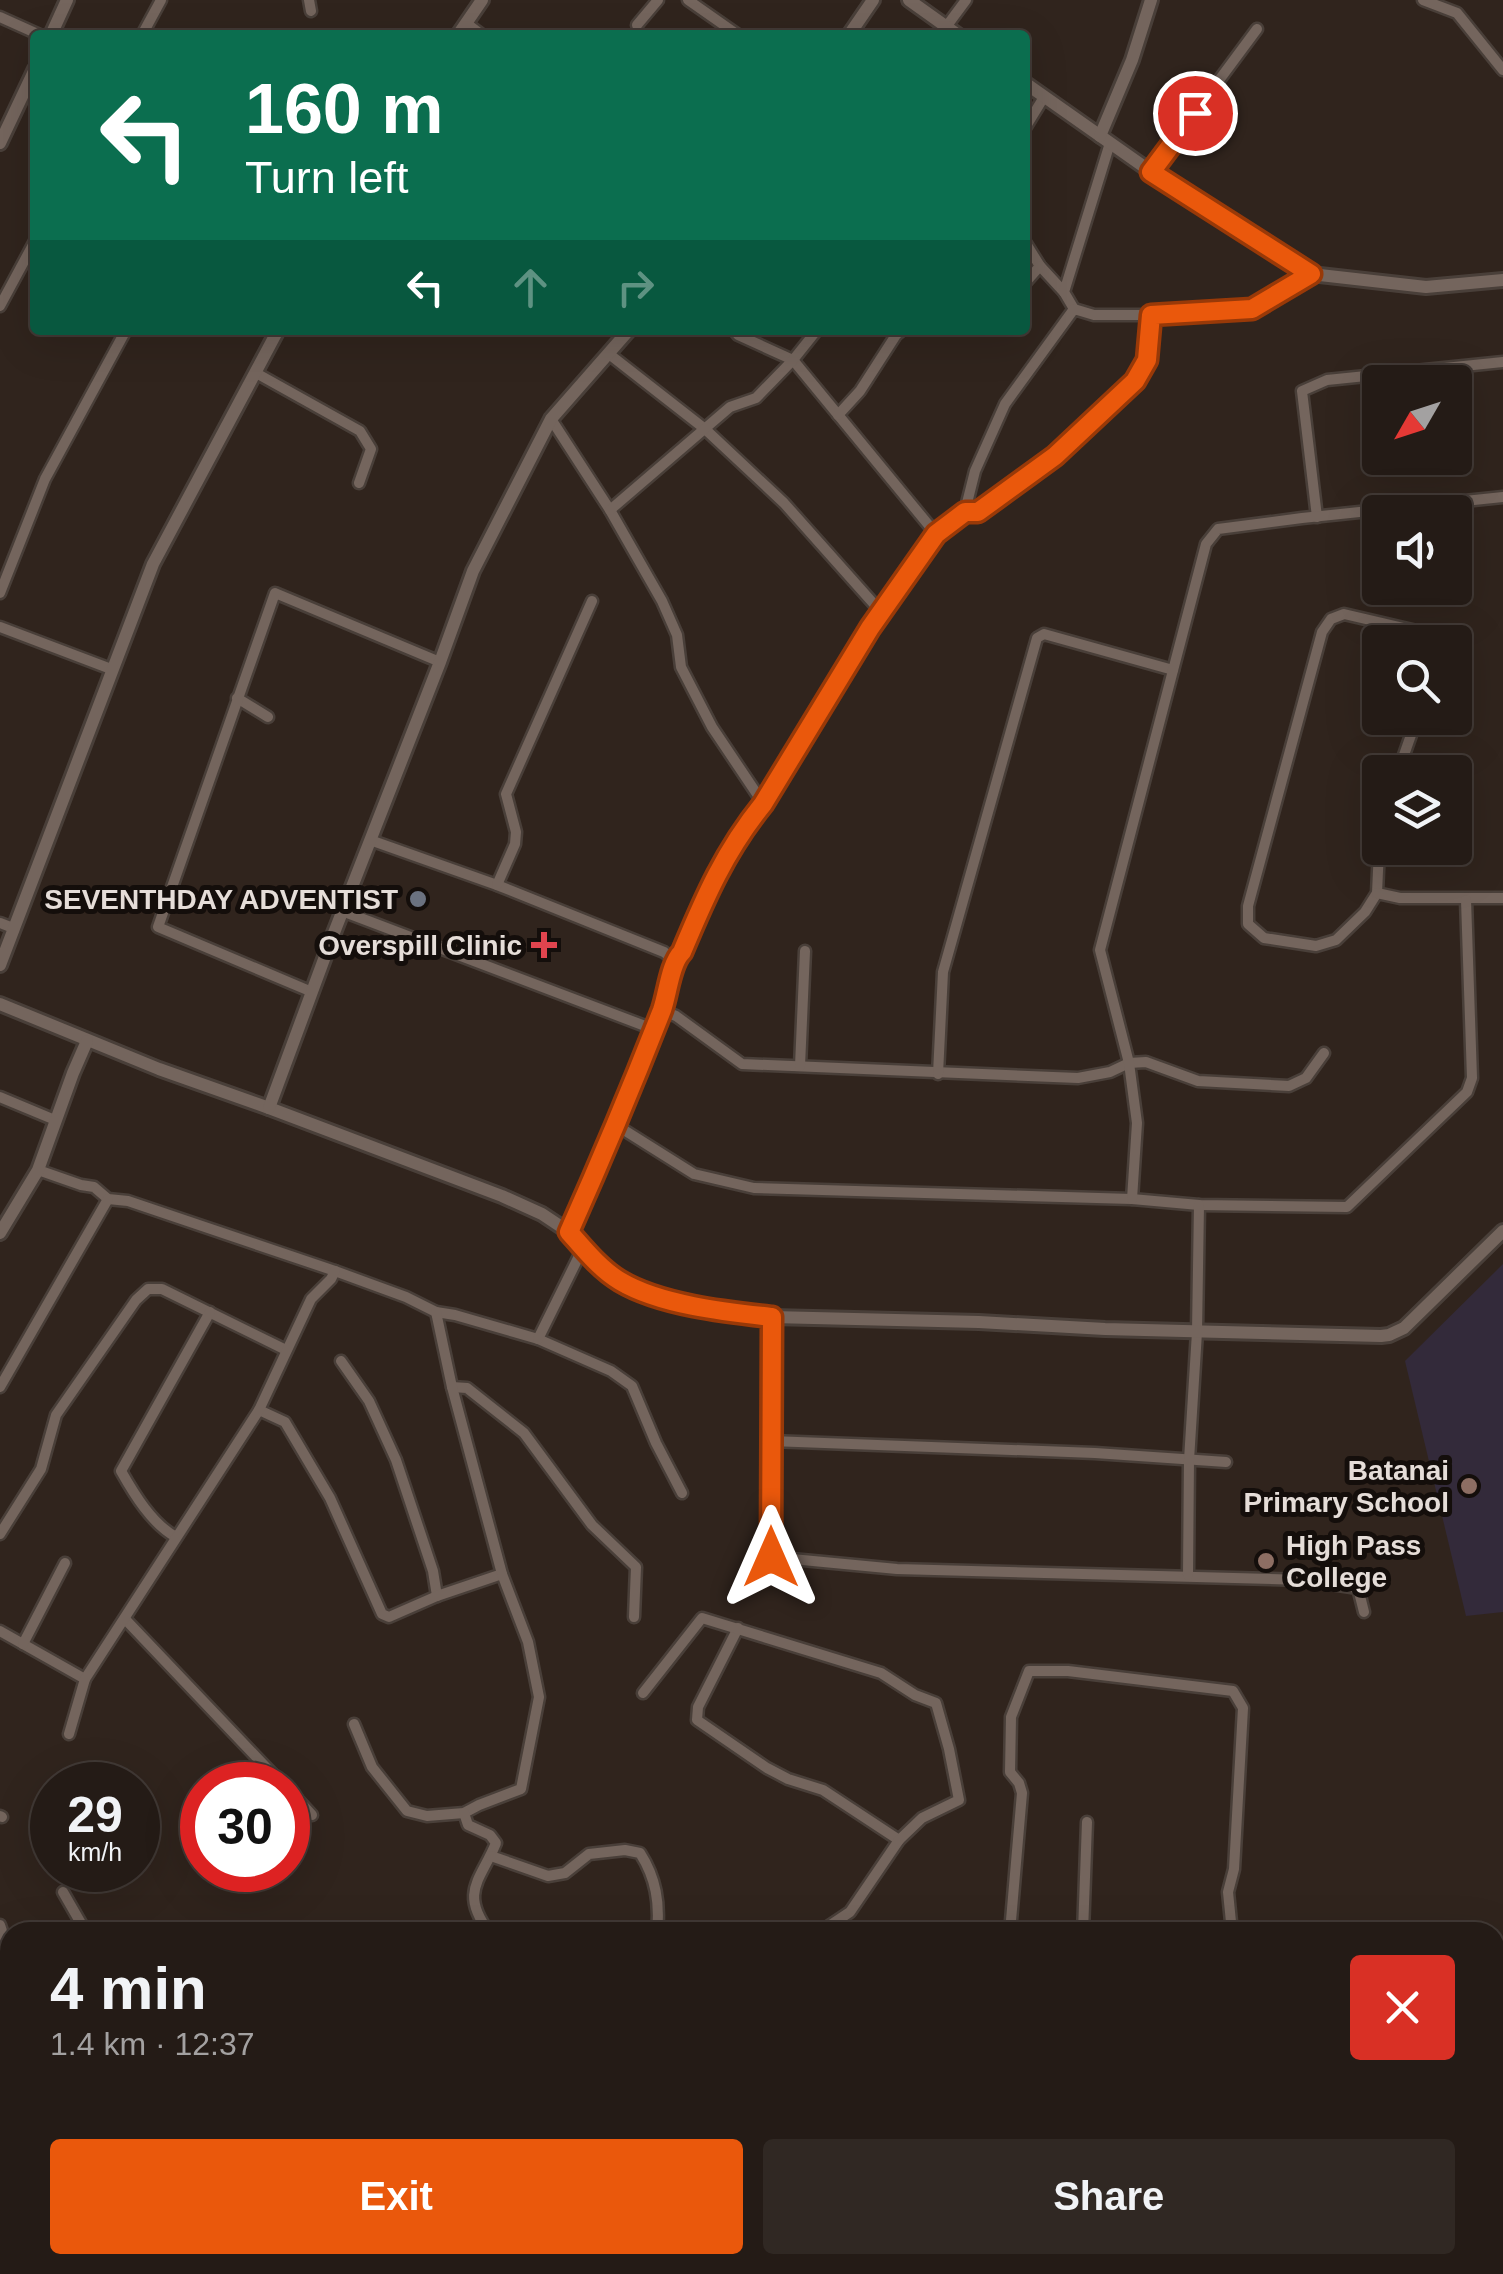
<!DOCTYPE html>
<html lang="en">
<head>
<meta charset="utf-8">
<style>
  body { margin:0; font-family:Arial,sans-serif; background:#302823; color:#f1f3f6; height:100vh; display:flex; flex-direction:column; font-size:38px; white-space:nowrap }
  * { box-sizing:border-box; margin:0 }
  p { font-size:32px; color:#a3a1a1 }
  .icon { flex:none; width:55px; height:55px; fill:none; stroke:currentColor; stroke-width:2; stroke-linecap:round; stroke-linejoin:round }
  .map { position:relative; flex:1; overflow:hidden }
  .side { position:absolute; left:0px; top:1922px; width:1505px; height:352px; display:flex; flex-direction:column; background:#241b16; border-radius:30px 30px 0 0; box-shadow:0 10px 40px #0002,0 0 0 2px #413935 }
  .side>* { flex:none }
  .hud { position:absolute; left:30px; top:30px; width:1000px; height:305px; border-radius:10px; box-shadow:0 10px 40px #0002,0 0 0 2px #413935; background:#0b6e4f; color:#fff; overflow:hidden }
  .needle { width:65px; rotate:231deg }
  .controls { position:absolute; left:1362px; top:365px; display:grid; gap:20px }
  .controls a { display:grid; place-items:center; width:110px; height:110px; border-radius:10px; background:#241b16; box-shadow:0 10px 40px #0002,0 0 0 2px #413935; font-size:50px }
  .speed { position:absolute; left:30px; top:1762px; display:flex; gap:20px; font-size:50px; font-weight:700; text-align:center }
  .speed>* { display:grid; place-content:center; width:130px; height:130px; border-radius:50%; background:#241b16; box-shadow:0 10px 40px #0002,0 0 0 2px #413935; line-height:1 }
  .speed small { font-size:25px; font-weight:400 }
  .speed .limit { border:15px solid #d22; background:#fff; color:#111 }
  .pin { position:absolute; display:grid; place-items:center; width:85px; height:85px; color:#fff; margin:-42px; border:5px solid #fff; border-radius:50%; box-shadow:0 2px 10px #0007 }
  .me { position:absolute; width:110px; margin:-55px; rotate:0deg; stroke-linejoin:round; filter:drop-shadow(0 0 8px #0008) }
  .turn { display:flex; align-items:center; gap:35px; height:210px; padding:0 50px; font-size:45px }
  .turn .icon { width:130px; height:130px; stroke-width:2.5 }
  .turn b { display:block; font-size:70px; line-height:85px }
  .lanes { display:flex; align-items:center; height:95px; padding:0 50px; background:#0003; justify-content:center; gap:50px; direction:ltr }
  .lanes .off { opacity:.35 }
  .round { display:grid; place-items:center; flex:none; width:105px; height:105px; border-radius:10px; background:#302823 }
  .head { display:flex; align-items:center; justify-content:space-between; height:170px; padding:0 50px }
  h1 { font-size:60px; font-weight:700; line-height:75px }
  .button { display:flex; gap:20px; margin-top:auto; padding:20px 50px }
  .button a { flex:1; height:115px; border-radius:10px; background:#ea580c; color:#fff; font-size:40px; font-weight:700; line-height:115px; text-align:center }
  .button a+a { background:#302823; color:#f1f3f6 }
  .map>svg:first-child { display:block }
  .education { fill:#332a3a }
  .lines { fill:none; stroke-linecap:round; stroke-linejoin:round }
  .minor-casing { stroke:#493f39; stroke-width:15 }
  .tertiary-casing { stroke:#493f39; stroke-width:18 }
  .minor { stroke:#74655d; stroke-width:10 }
  .tertiary { stroke:#74655d; stroke-width:12 }
  .route-casing { stroke:#983908; stroke-width:25 }
  .route { stroke:#ea580c; stroke-width:18 }
  .worship-dot { fill:#6b7280; stroke:#140e0b; stroke-width:4 }
  .health-dot { fill:#e0444e; stroke:#140e0b; stroke-width:4 }
  .education-dot { fill:#8d6e63; stroke:#140e0b; stroke-width:4 }
  .labels { text-anchor:middle; dominant-baseline:central; stroke-width:10; stroke-linejoin:round; paint-order:stroke }
  .poi-label { font-size:28px; font-weight:bold; fill:#e5ddd8; stroke:#140e0b; text-anchor:end }
</style>
</head>
<body>
<div class="map">
<svg width="1503" height="2274" viewBox="0 0 1503 2274">
  <rect width="100%" height="100%" fill="#30241d"/>
  <path class="education" d="M1503,1264V1612L1466,1616L1405,1361Z"/>
  <g class="lines">
    <defs>
      <g id="minor">
        <path d="M309,0L311,11"/>
        <path d="M688,0L738,35"/>
        <path d="M1423,0L1457,13L1503,70"/>
        <path d="M0,17L40,35"/>
        <path d="M466,23L482,35"/>
        <path d="M637,25L658,0"/>
        <path d="M946,27L966,0"/>
        <path d="M142,35L161,0"/>
        <path d="M1025,128L1044,97"/>
        <path d="M1151,172L1257,29"/>
        <path d="M1025,242L1040,266L1064,292"/>
        <path d="M1025,283L1040,266"/>
        <path d="M0,306L35,241"/>
        <path d="M1074,309L1064,292L1110,143"/>
        <path d="M734,330L738,335L793,360L936,534"/>
        <path d="M609,354L705,429L784,503L881,612"/>
        <path d="M256,373L360,431L371,449L359,483"/>
        <path d="M838,415L860,391L896,335L902,330"/>
        <path d="M551,419L610,510L662,601L677,635L681,667L712,727L763,803"/>
        <path d="M610,510L730,407L756,398L793,360L817,330"/>
        <path d="M965,511L978,512L1055,456L1135,381L1147,361L1151,315"/>
        <path d="M1317,517L1302,391L1327,380L1503,362"/>
        <path d="M0,593L45,479L126,330"/>
        <path d="M0,627L111,669"/>
        <path d="M237,698L268,717"/>
        <path d="M1398,772L1417,718"/>
        <path d="M1380,827L1377,893L1365,912L1336,940L1316,946L1264,938L1248,924V906L1322,632L1331,619L1344,614L1421,632L1429,642"/>
        <path d="M370,840L497,885L664,952L674,960C671,992 656,1020 645,1049C621,1111 596,1171 569,1232"/>
        <path d="M497,885L515,844L516,832L506,794L592,601"/>
        <path d="M1377,893L1400,898H1503"/>
        <path d="M342,911L653,1029"/>
        <path d="M0,923L13,928"/>
        <path d="M674,960L682,952L723,858L763,803L870,628L936,534L965,511L975,471L1005,404L1074,309L1094,315H1151L1252,309L1311,274"/>
        <path d="M312,992L158,927L275,593L440,662"/>
        <path d="M661,1010L676,1016L742,1064L1078,1078L1110,1072L1129,1063L1146,1062L1198,1081L1289,1086L1306,1078L1324,1053"/>
        <path d="M800,1066L805,951"/>
        <path d="M938,1074L943,972L1037,638L1044,634L1173,670"/>
        <path d="M0,1097L55,1120"/>
        <path d="M616,1125L694,1174L754,1188L1132,1199L1199,1205L1347,1207L1467,1092L1472,1078L1466,900"/>
        <path d="M38,1170L81,1185L94,1187L108,1199L128,1201L335,1271L406,1297L436,1312L455,1315L538,1339L611,1371L632,1386L656,1443L682,1493"/>
        <path d="M1132,1199L1137,1123L1129,1063L1100,950L1206,544L1218,529L1302,518L1503,497"/>
        <path d="M772,1317L771,1441L1095,1453L1226,1462"/>
        <path d="M538,1339L583,1248"/>
        <path d="M341,1361L369,1401L396,1460L433,1571L437,1596"/>
        <path d="M0,1387L108,1199"/>
        <path d="M452,1387L467,1388L524,1433L592,1525L636,1567L634,1617"/>
        <path d="M259,1410L285,1422L330,1498L382,1614L389,1617L437,1596L502,1574"/>
        <path d="M771,1441V1557L897,1569L1305,1580L1358,1588L1364,1612"/>
        <path d="M0,1534L41,1469L56,1415L136,1300L148,1289H162L286,1350"/>
        <path d="M176,1537C152,1524 134,1494 121,1471L210,1312"/>
        <path d="M1188,1575L1189,1460L1197,1332L1199,1205"/>
        <path d="M125,1619L283,1785"/>
        <path d="M738,1628L698,1707L697,1720L767,1768L788,1779L823,1790L899,1840"/>
        <path d="M0,1631L85,1679"/>
        <path d="M23,1644L65,1563"/>
        <path d="M643,1693L702,1618L881,1673L915,1695L936,1703L949,1749L959,1800L922,1818L899,1840L850,1912L820,1932"/>
        <path d="M354,1724L372,1767L407,1811L427,1816L464,1813L479,1805L521,1789L539,1697L528,1642L502,1574L452,1387L436,1312"/>
        <path d="M69,1734L85,1679L259,1410L311,1299L331,1279L335,1271"/>
        <path d="M288,1789L312,1815"/>
        <path d="M464,1813L468,1825L490,1835L496,1843C481,1880 459,1892 489,1932"/>
        <path d="M0,1816L2,1817"/>
        <path d="M491,1856L548,1876L565,1873L589,1854L625,1850L640,1853C656,1878 660,1903 657,1932"/>
        <path d="M63,1892L86,1932"/>
        <path d="M0,1925L10,1955"/>
        <path d="M1010,1932L1022,1793L1019,1783L1010,1772L1011,1717L1029,1671H1068L1233,1691L1243,1708L1234,1869L1228,1892L1232,1932"/>
        <path d="M1083,1932L1087,1822"/>
        <path d="M6,1995L10,1957"/>
        <path d="M1495,2051L1503,2055"/>
        <path d="M0,2123L10,2145"/>
        <path d="M1495,2206L1503,2195"/>
        <path d="M0,2262L10,2168"/>
        <path d="M807,2265L809,2274"/>
        <path d="M885,2265L893,2274"/>
        <path d="M977,2265L986,2274"/>
        <path d="M79,2274V2265"/>
        <path d="M155,2274L156,2265"/>
        <path d="M232,2274L233,2265"/>
        <path d="M1224,2274L1225,2265"/>
        <path d="M1294,2274L1295,2265"/>
        <path d="M1429,2274L1441,2265"/>
      </g>
      <g id="tertiary">
        <path d="M909,0L958,35"/>
        <path d="M51,35L67,0"/>
        <path d="M458,35L482,0"/>
        <path d="M849,35L873,0"/>
        <path d="M1025,83L1160,178L1311,274L1426,287L1503,280"/>
        <path d="M1100,136L1132,60L1151,0"/>
        <path d="M0,143L35,69"/>
        <path d="M0,965L153,564L278,330"/>
        <path d="M0,1004L159,1069L269,1108L502,1196L542,1214L569,1232L583,1248L622,1282L659,1296L698,1307L772,1317L979,1322L1105,1329L1381,1336L1389,1335L1404,1328L1503,1231"/>
        <path d="M269,1108L330,943L440,662L473,571L551,419L629,330"/>
        <path d="M0,1233L38,1170L73,1073L87,1041"/>
      </g>
    </defs>
    <use href="#minor" class="minor-casing"/>
    <use href="#tertiary" class="tertiary-casing"/>
    <use href="#minor" class="minor"/>
    <use href="#tertiary" class="tertiary"/>
  </g>
  <g class="lines">
    <defs>
      <path id="route" d="M771,1557L772,1317C726,1312 660,1305 620,1281C600,1269 584,1249 569,1232C602,1158 633,1084 662,1010C668,993 670,964 682,952C705,897 725,851 763,804L870,628L936,534L965,512H978L1055,456L1135,381L1147,360L1151,315L1252,309L1311,274L1151,172L1195,113"/>
    </defs>
    <use href="#route" class="route-casing"/>
    <use href="#route" class="route"/>
  </g>
  <circle class="worship-dot" cx="418" cy="899" r="10"/>
  <path class="health-dot" d="M539 930h10v10h10v10h-10v10h-10v-10h-10v-10h10z"/>
  <g class="education-dot">
    <circle cx="1469" cy="1486" r="10"/>
    <circle cx="1266" cy="1561" r="10"/>
  </g>
  <g class="labels">
    <g class="poi-label">
      <text x="398" y="899">SEVENTHDAY ADVENTIST</text>
      <text x="522" y="945">Overspill Clinic</text>
      <text x="1449" y="1470">Batanai<tspan x="1449" dy="32">Primary School</tspan></text>
      <text x="1286" y="1545" text-anchor="start">High Pass<tspan x="1286" dy="32">College</tspan></text>
    </g>
  </g>
</svg>
<div class="controls">
<a><svg class="needle" viewBox="-14 -14 28 28"><path d="M0-13l5 13h-10z" fill="#e53935"/><path d="M0 13l5-13h-10z" fill="#a3a1a1"/></svg></a>
<a><svg class="icon" aria-label="sound" viewBox="0 0 24 24"><path d="M4 9h4l5-4v14l-5-4H4zM17 9q2 3 0 6"/></svg></a>
<a><svg class="icon" aria-label="search" viewBox="0 0 24 24"><circle cx="10" cy="10" r="6"/><path d="M15 15l6 6"/></svg></a>
<a><svg class="icon" aria-label="layers" viewBox="0 0 24 24"><path d="M12 4l9 5-9 5-9-5zM3 14l9 5 9-5"/></svg></a>
</div>
<div class="speed"><div>29<small>km/h</small></div><div class="limit">30</div></div>
<div class="pin" style="left:1195px;top:113px;background:#d93025"><svg class="icon" aria-label="arrive" viewBox="0 0 24 24"><path d="M6 21V4h12l-3 4 3 4H6"/></svg></div>
<svg class="me" style="left:771px;top:1557px" viewBox="-20 -20 40 40"><path d="M0-17L14 15 0 8-14 15z" fill="#ea580c" stroke="#fff" stroke-width="4"/></svg>
<div class="hud">
<div class="turn"><svg class="icon" aria-label="left" viewBox="0 0 24 24"><path d="M17 20v-9H6M10 6l-5 5 5 5"/></svg><div><b>160 m</b>Turn left</div></div>
<div class="lanes"><svg class="icon" aria-label="left" viewBox="0 0 24 24"><path d="M17 20v-9H6M10 6l-5 5 5 5"/></svg><svg class="icon off" aria-label="ahead" viewBox="0 0 24 24"><path d="M12 20V5M6 11l6-6 6 6"/></svg><svg class="icon off" aria-label="right" viewBox="0 0 24 24"><path d="M7 20v-9h11M14 6l5 5-5 5"/></svg></div>
</div>
<section class="side">
<div class="head"><div><h1>4 min</h1><p>1.4 km · 12:37</p></div><a class="round" style="background:#d93025;color:#fff"><svg class="icon" aria-label="close" viewBox="0 0 24 24"><path d="M6 6l12 12M18 6L6 18"/></svg></a></div>
<div class="button"><a>Exit</a><a>Share</a></div>
</section>
</div>
</body>
</html>
